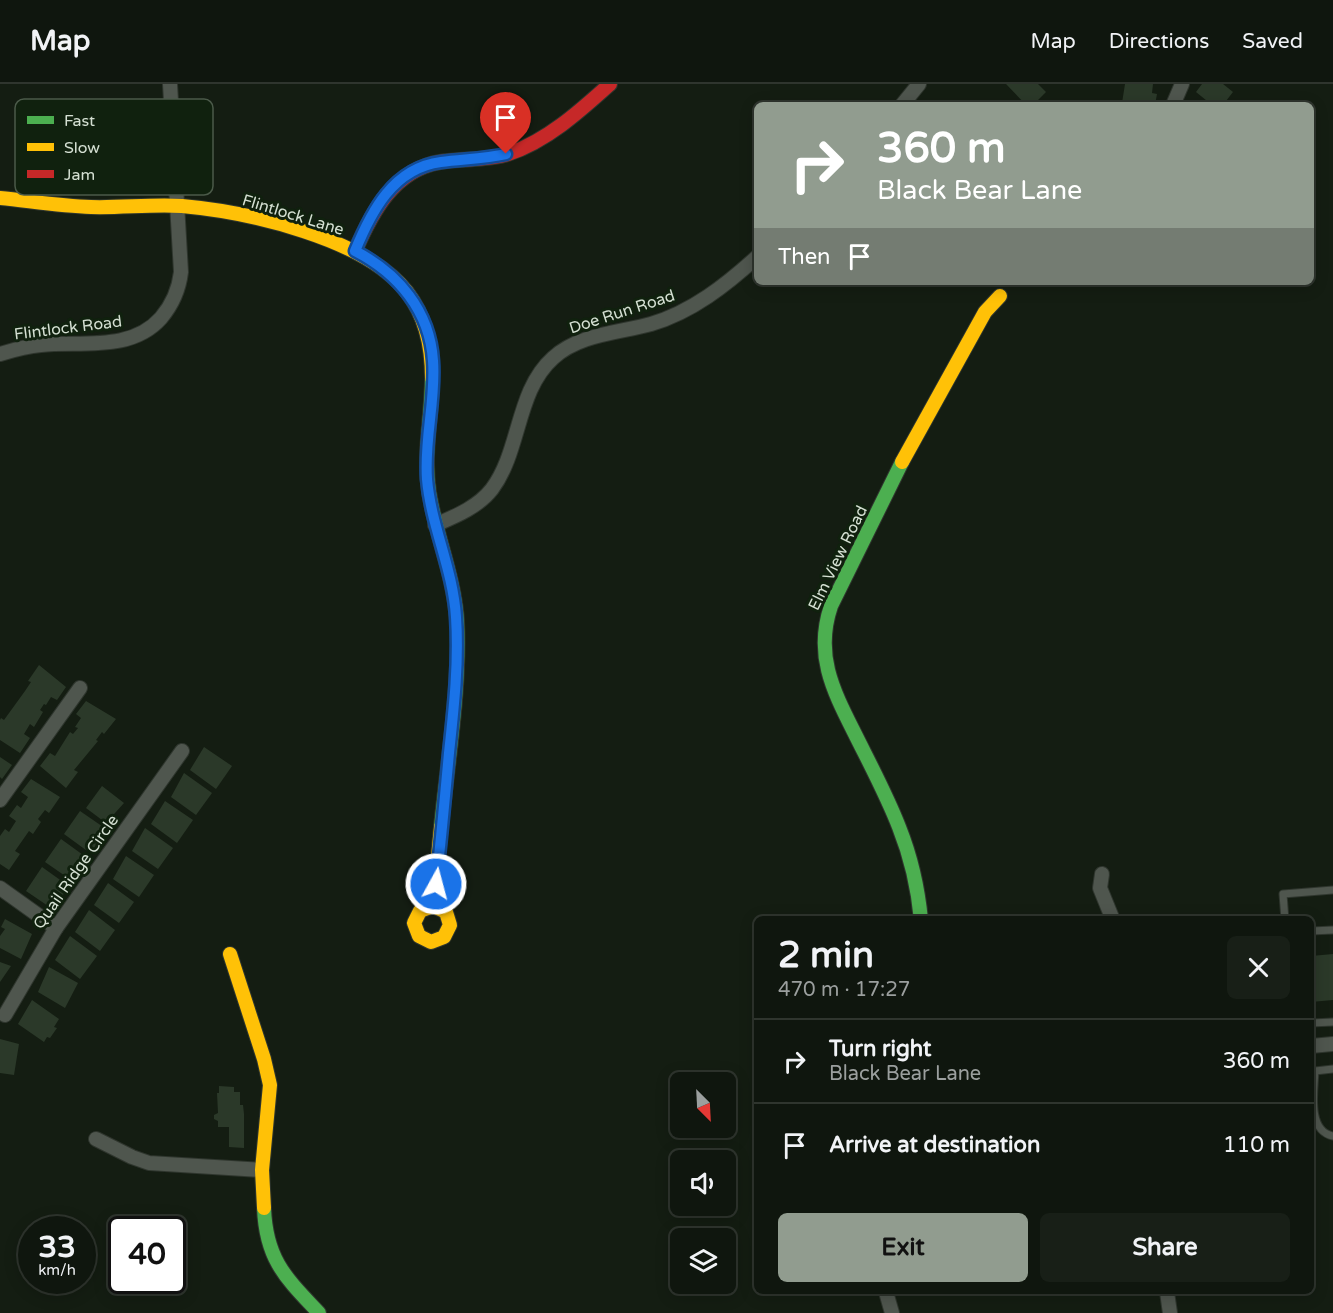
<!DOCTYPE html>
<html lang="en">
<head>
<meta charset="utf-8">
<style>
  body { margin:0; font-family:"Varela Round",sans-serif; background:#181f17; color:#f1f3f6; height:100vh; display:flex; flex-direction:column; font-size:22px; white-space:nowrap }
  * { box-sizing:border-box; margin:0 }
  p { font-size:20px; color:#9b9f9e }
  .icon { flex:none; width:33px; height:33px; fill:none; stroke:currentColor; stroke-width:2; stroke-linecap:round; stroke-linejoin:round }
  .map { position:relative; flex:1; overflow:hidden }
  .drawer { position:absolute; left:754px; top:832px; width:560px; height:378px; display:flex; flex-direction:column; background:#0f160e; border-radius:9px; box-shadow:0 3px 15px #0003,0 0 0 2px #2f352e }
  .drawer>* { flex:none }
  .hud { position:absolute; left:754px; top:18px; width:560px; height:183px; border-radius:9px; box-shadow:0 3px 15px #0003,0 0 0 2px #2f352e; background:#919c8f; color:#fff; overflow:hidden }
  .needle { width:39px; rotate:156deg }
  .fabs { position:absolute; left:670px; top:988px; display:grid; gap:12px }
  .fabs a { display:grid; place-items:center; width:66px; height:66px; border-radius:9px; background:#0f160e; box-shadow:0 3px 15px #0003,0 0 0 2px #2f352e; font-size:30px }
  .speed { position:absolute; left:18px; top:1132px; display:flex; gap:12px; font-size:30px; font-weight:700; text-align:center }
  .speed>* { display:grid; place-content:center; width:78px; height:78px; border-radius:50%; background:#0f160e; box-shadow:0 3px 15px #0003,0 0 0 2px #2f352e; line-height:1 }
  .speed small { font-size:15px; font-weight:400 }
  .speed .limit { border:3px solid #111; border-radius:9px; background:#fff; color:#111 }
  .pin { position:absolute; display:grid; place-items:center; width:51px; height:51px; color:#fff; margin:-62px -26px; border-radius:50% 50% 50% 0; rotate:-45deg; box-shadow:0 0 6px #0007 }
  .pin .icon { rotate:45deg }
  .me { position:absolute; width:66px; margin:-33px; rotate:7deg; stroke-linejoin:round; filter:drop-shadow(0 0 4px #0008) }
  .turn { display:flex; align-items:center; gap:21px; height:126px; padding:0 24px; font-size:27px }
  .turn .icon { width:78px; height:78px; stroke-width:2.5 }
  .turn b { display:block; font-size:42px; line-height:51px }
  .then { display:flex; align-items:center; height:57px; padding:0 24px; background:#0003; gap:12px; font-size:22px }
  .round { display:grid; place-items:center; flex:none; width:63px; height:63px; border-radius:9px; background:#181f17 }
  .head { display:flex; align-items:center; justify-content:space-between; height:102px; padding:0 24px }
  h1 { font-size:36px; font-weight:700; line-height:45px }
  .action { display:flex; gap:12px; margin-top:auto; padding:12px 24px }
  .action a { flex:1; height:69px; border-radius:9px; background:#919c8f; color:#111; font-size:24px; font-weight:700; line-height:69px; text-align:center }
  .action a+a { background:#181f17; color:#f1f3f6 }
  ul { padding:0; list-style:none }
  li { display:flex; align-items:center; gap:18px; height:84px; padding:0 24px; border-top:2px solid #2f352e }
  li div { flex:1 }
  li b { display:block; font-size:22px }
  li em { font-style:normal }
  header { display:flex; align-items:center; gap:36px; box-sizing:border-box; height:84px; padding:0 30px; background:#0f160e; border-bottom:2px solid #2f352e }
  header strong { font-size:28px }
  nav { display:flex; gap:33px; margin-inline-start:auto; font-size:21px }
  .map>svg:first-child { display:block }
  .building { fill:#2b3929 }
  .lines { fill:none; stroke-linecap:round; stroke-linejoin:round }
  .lane-casing { stroke:#2f362e; stroke-width:9 }
  .street-casing { stroke:#2f362e; stroke-width:16 }
  .fast-casing { stroke:#2f362e; stroke-width:16 }
  .slow-casing { stroke:#2f362e; stroke-width:16 }
  .jam-casing { stroke:#2f362e; stroke-width:16 }
  .lane { stroke:#4f564e; stroke-width:7 }
  .street { stroke:#4f564e; stroke-width:14 }
  .fast { stroke:#4caf50; stroke-width:14 }
  .slow { stroke:#ffc107; stroke-width:14 }
  .jam { stroke:#c62828; stroke-width:14 }
  .route-casing { stroke:#114b97; stroke-width:15 }
  .route { stroke:#1a73e8; stroke-width:10 }
  .labels { text-anchor:middle; dominant-baseline:central; stroke-width:6; stroke-linejoin:round; paint-order:stroke }
  .street-label { font-size:16px; fill:#d5e0d3; stroke:#10210e }
  .key { fill:#10210e; stroke:#4b5a49; stroke-width:1.5 }
  .key-label { font-size:16px; fill:#d5e0d3 }
</style>
</head>
<body>
<header>
<strong>Map</strong>
<nav><a>Map</a><a>Directions</a><a>Saved</a></nav>
</header>
<div class="map">
<svg width="1333" height="1229" viewBox="0 0 1333 1229">
  <rect width="100%" height="100%" fill="#141d12"/>
  <g class="building">
    <path d="M1006,0H1038L1046,8L1036,18L1039,21H1026Z"/>
    <path d="M1125,0H1153L1152,9L1157,10L1155,21L1122,19Z"/>
    <path d="M1202,0H1223L1233,8L1226,17L1228,18L1225,21H1212L1196,8Z"/>
    <path d="M39,581L66,603L57,616L51,613L46,621L44,620L40,626L43,628L34,643L30,640L24,650L30,654L20,669L0,656V636L1,634L4,636L25,607L31,598L28,597Z"/>
    <path d="M86,617L116,635L104,650L102,648L96,656L98,657L74,686L78,688L66,704L40,682L50,669L55,672L70,648L73,650L78,644L75,643L81,634L76,630Z"/>
    <path d="M204,663L232,682L216,705L190,686Z"/>
    <path d="M0,673L12,681L2,695L0,693Z"/>
    <path d="M184,689L212,709L196,731L171,713Z"/>
    <path d="M31,695L60,713L49,729L45,726L38,735L41,738L33,750L29,747L15,767L20,770L9,786L0,780V752L5,745L9,748L16,737L9,732L17,721L21,724L28,713L21,708Z"/>
    <path d="M102,702L124,719L106,739L86,724Z"/>
    <path d="M165,717L193,736L177,759L151,740Z"/>
    <path d="M80,727L109,747L90,769L64,750Z"/>
    <path d="M145,744L173,764L158,785L132,767Z"/>
    <path d="M61,755L90,776L83,786L81,785L71,796L45,778Z"/>
    <path d="M126,772L154,791L139,813L113,795Z"/>
    <path d="M42,783L70,803L51,824L26,807Z"/>
    <path d="M108,799L134,818L119,839L94,821Z"/>
    <path d="M89,826L115,846L100,867L75,848Z"/>
    <path d="M5,835L32,850L21,875L0,864V852L5,845L1,843Z"/>
    <path d="M70,852L97,872L80,895L55,876Z"/>
    <path d="M1333,870V916L1311,918V872Z"/>
    <path d="M0,878L11,882L0,898Z"/>
    <path d="M49,883L78,899L65,924L38,908Z"/>
    <path d="M32,916L59,935L54,943L57,944L50,954L47,953L44,958L18,940Z"/>
    <path d="M0,955L19,960L14,991L0,989Z"/>
    <path d="M219,1002L234,1003V1008H240V1021H243L244,1030V1064L229,1063V1043H218V1037L214,1035V1031L218,1029L217,1009H219Z"/>
  </g>
  <g class="lines">
    <defs>
      <g id="lane">
        <path d="M1285,836L1283,810L1333,806"/>
        <path d="M1311,847L1333,846"/>
        <path d="M1311,939L1333,938"/>
        <path d="M1333,985L1315,987C1314,1007 1307,1047 1333,1052"/>
      </g>
      <g id="street">
        <path d="M902,21L919,0"/>
        <path d="M1173,21L1182,0"/>
        <path d="M0,270C13,266 27,262 41,261C81,257 131,268 161,234C172,221 179,205 181,188L170,0"/>
        <path d="M435,441C456,432 478,423 492,405C521,366 516,307 553,274C579,250 619,249 651,240C692,228 726,201 758,172"/>
        <path d="M0,716L80,604"/>
        <path d="M1102,790L1100,804L1113,836"/>
        <path d="M0,804L56,844"/>
        <path d="M5,931L56,844L182,667"/>
        <path d="M1311,962L1333,960"/>
        <path d="M96,1055L132,1073L149,1079L262,1086"/>
        <path d="M886,1208L892,1229"/>
        <path d="M1167,1208L1170,1229"/>
      </g>
      <g id="fast">
        <path d="M432,294C432,332 423,369 429,408C436,452 454,492 457,537C460,606 448,675 441,743"/>
        <path d="M902,378L831,522C814,572 834,608 856,652C871,682 887,712 899,743C911,773 918,804 921,836"/>
        <path d="M264,1124C266,1176 286,1194 319,1229"/>
      </g>
      <g id="slow">
        <path d="M0,114C30,117 60,122 91,123C121,124 152,120 182,122C248,128 365,154 407,208C426,233 432,263 432,294"/>
        <path d="M902,378L985,228L1000,212"/>
        <path d="M433,822L446,828L450,841L444,853L431,858L419,852L414,839L420,827L433,822L441,743"/>
        <path d="M230,870L264,975L270,1001L262,1086L264,1124"/>
      </g>
      <path id="jam" d="M355,167C372,128 394,86 440,78C462,74 486,77 508,70C547,57 580,27 610,0"/>
    </defs>
    <use href="#lane" class="lane-casing"/>
    <use href="#street" class="street-casing"/>
    <use href="#fast" class="fast-casing"/>
    <use href="#slow" class="slow-casing"/>
    <use href="#jam" class="jam-casing"/>
    <use href="#lane" class="lane"/>
    <use href="#street" class="street"/>
    <use href="#fast" class="fast"/>
    <use href="#slow" class="slow"/>
    <use href="#jam" class="jam"/>
  </g>
  <g class="lines">
    <defs>
      <path id="route" d="M436,800C441,756 445,713 449,669C454,623 459,578 456,533C453,485 431,442 427,395C424,355 436,316 433,277C430,227 398,189 355,167C371,128 393,84 441,78C463,75 484,75 506,70"/>
    </defs>
    <use href="#route" class="route-casing"/>
    <use href="#route" class="route"/>
  </g>
  <g class="labels">
    <g class="street-label">
      <text transform="translate(293 131) rotate(17)">Flintlock Lane</text>
      <text transform="translate(622 228) rotate(-18)">Doe Run Road</text>
      <text transform="translate(68 244) rotate(-7)">Flintlock Road</text>
      <text transform="translate(838 474) rotate(-64)">Elm View Road</text>
      <text transform="translate(76 788) rotate(-55)">Quail Ridge Circle</text>
    </g>
  </g>
  <rect x="15" y="15" width="198" height="96" rx="9" class="key"/>
  <rect x="27" y="32" width="27" height="8" fill="#4caf50"/>
  <rect x="27" y="59" width="27" height="8" fill="#ffc107"/>
  <rect x="27" y="86" width="27" height="8" fill="#c62828"/>
  <g class="key-label">
    <text x="64" y="42">Fast</text>
    <text x="64" y="69">Slow</text>
    <text x="64" y="96">Jam</text>
  </g>
</svg>
<div class="fabs">
<a><svg class="needle" viewBox="-14 -14 28 28"><path d="M0-13l5 13h-10z" fill="#e53935"/><path d="M0 13l5-13h-10z" fill="#9b9f9e"/></svg></a>
<a><svg class="icon" aria-label="sound" viewBox="0 0 24 24"><path d="M4 9h4l5-4v14l-5-4H4zM17 9q2 3 0 6"/></svg></a>
<a><svg class="icon" aria-label="layers" viewBox="0 0 24 24"><path d="M12 4l9 5-9 5-9-5zM3 14l9 5 9-5"/></svg></a>
</div>
<div class="speed"><div>33<small>km/h</small></div><div class="limit">40</div></div>
<div class="pin" style="left:506px;top:70px;background:#d93025"><svg class="icon" aria-label="arrive" viewBox="0 0 24 24"><path d="M6 21V4h12l-3 4 3 4H6"/></svg></div>
<svg class="me" style="left:436px;top:800px" viewBox="-20 -20 40 40"><circle r="17" fill="#1a73e8" stroke="#fff" stroke-width="3"/><path d="M0-11L8 9 0 5-8 9z" fill="#fff"/></svg>
<div class="hud">
<div class="turn"><svg class="icon" aria-label="right" viewBox="0 0 24 24"><path d="M7 20v-9h11M14 6l5 5-5 5"/></svg><div><b>360 m</b>Black Bear Lane</div></div>
<div class="then">Then<svg class="icon" aria-label="arrive" viewBox="0 0 24 24"><path d="M6 21V4h12l-3 4 3 4H6"/></svg></div>
</div>
<section class="drawer">
<div class="head"><div><h1>2 min</h1><p>470 m · 17:27</p></div><a class="round"><svg class="icon" aria-label="close" viewBox="0 0 24 24"><path d="M6 6l12 12M18 6L6 18"/></svg></a></div>
<ul>
<li><svg class="icon" aria-label="right" viewBox="0 0 24 24"><path d="M7 20v-9h11M14 6l5 5-5 5"/></svg><div><b>Turn right</b><p>Black Bear Lane</p></div><em>360 m</em></li>
<li><svg class="icon" aria-label="arrive" viewBox="0 0 24 24"><path d="M6 21V4h12l-3 4 3 4H6"/></svg><div><b>Arrive at destination</b></div><em>110 m</em></li>
</ul>
<div class="action"><a>Exit</a><a>Share</a></div>
</section>
</div>
</body>
</html>
